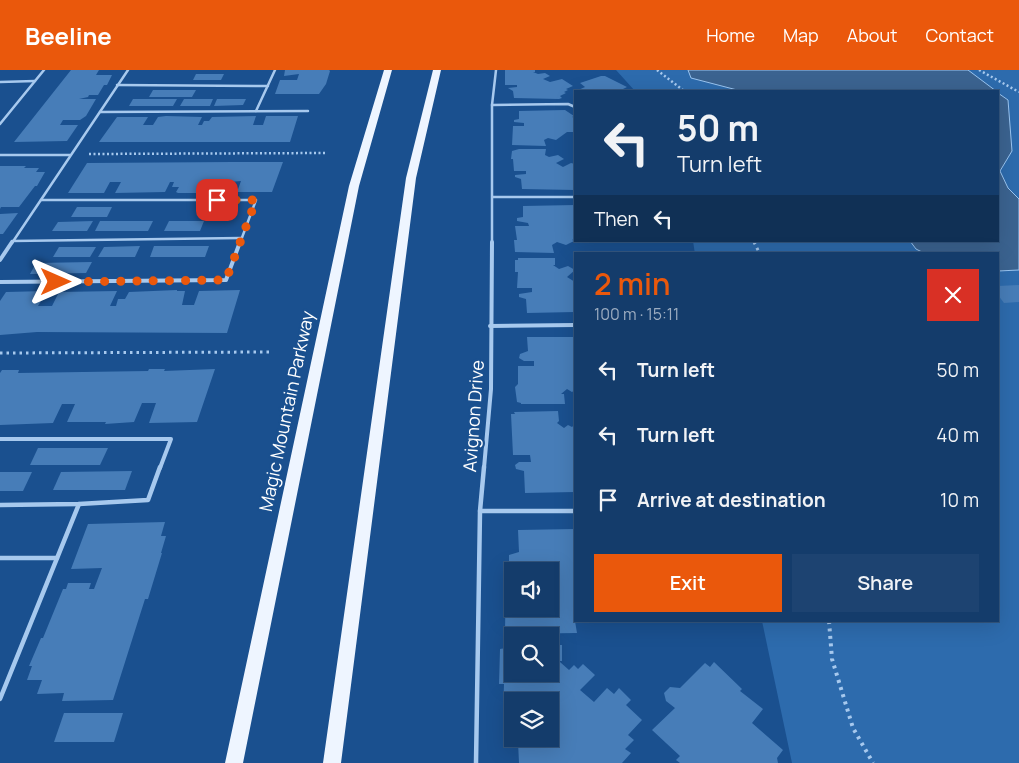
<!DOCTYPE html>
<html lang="en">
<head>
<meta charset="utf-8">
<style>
  body { margin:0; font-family:Manrope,sans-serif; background:#1d4371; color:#f1f3f6; height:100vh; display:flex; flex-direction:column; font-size:19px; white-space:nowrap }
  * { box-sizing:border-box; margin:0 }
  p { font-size:16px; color:#9dadc1 }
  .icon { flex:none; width:28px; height:28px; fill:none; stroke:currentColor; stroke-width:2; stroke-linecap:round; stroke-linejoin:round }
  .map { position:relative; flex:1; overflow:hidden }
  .sheet { position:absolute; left:574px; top:182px; width:425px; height:370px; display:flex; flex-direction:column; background:#143c6b; border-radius:0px; box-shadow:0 5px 20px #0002,0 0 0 1px #33567e }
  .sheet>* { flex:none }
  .top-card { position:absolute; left:574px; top:20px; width:425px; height:152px; border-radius:0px; box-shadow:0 5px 20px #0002,0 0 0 1px #33567e; background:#143c6b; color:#f1f3f6; overflow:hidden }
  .tools { position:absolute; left:504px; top:492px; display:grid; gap:10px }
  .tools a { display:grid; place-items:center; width:55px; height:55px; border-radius:0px; background:#143c6b; box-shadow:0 5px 20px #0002,0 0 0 1px #33567e; font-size:25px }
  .pin { position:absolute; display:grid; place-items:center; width:42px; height:42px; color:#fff; margin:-21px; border-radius:10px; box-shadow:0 2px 8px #0006 }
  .me { position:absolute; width:55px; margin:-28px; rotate:90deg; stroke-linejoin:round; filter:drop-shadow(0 0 4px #0008) }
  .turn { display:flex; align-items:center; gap:18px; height:105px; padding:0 20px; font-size:22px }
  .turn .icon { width:65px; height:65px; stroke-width:2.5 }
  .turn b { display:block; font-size:35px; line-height:42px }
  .then { display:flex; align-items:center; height:48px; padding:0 20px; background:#0003; gap:10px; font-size:19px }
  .round { display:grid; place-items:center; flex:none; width:52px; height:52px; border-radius:0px; background:#1d4371 }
  .head { display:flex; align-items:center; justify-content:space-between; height:85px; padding:0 20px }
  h1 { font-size:30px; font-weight:600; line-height:38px; color:#ea580c }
  .action { display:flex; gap:10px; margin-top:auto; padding:10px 20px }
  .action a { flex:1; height:58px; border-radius:0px; background:#ea580c; color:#fff; font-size:20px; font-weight:600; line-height:58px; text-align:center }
  .action a+a { background:#1d4371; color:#f1f3f6 }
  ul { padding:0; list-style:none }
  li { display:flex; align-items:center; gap:15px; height:65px; padding:0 20px }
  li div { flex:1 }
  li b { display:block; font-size:19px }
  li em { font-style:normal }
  header { display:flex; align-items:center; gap:30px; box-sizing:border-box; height:70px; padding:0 25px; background:#ea580c; color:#fff }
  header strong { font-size:24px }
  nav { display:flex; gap:28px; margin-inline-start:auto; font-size:18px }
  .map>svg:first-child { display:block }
  .green { fill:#2d6bad }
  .water { fill:#3b6390; stroke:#9ac5f1 }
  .building { fill:#477db8 }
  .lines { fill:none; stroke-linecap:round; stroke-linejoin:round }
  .path-far2 { stroke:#a7c9ee; stroke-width:2.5; stroke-dasharray:2 2.5; stroke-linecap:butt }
  .path-far1 { stroke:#a7c9ee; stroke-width:3; stroke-dasharray:2.5 4; stroke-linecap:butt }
  .path { stroke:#a7c9ee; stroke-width:4; stroke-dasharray:3 4.5; stroke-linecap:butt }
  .service-far2 { stroke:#a7c9ee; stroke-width:2.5 }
  .service-far1 { stroke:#a7c9ee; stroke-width:4 }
  .service { stroke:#a7c9ee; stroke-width:4.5 }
  .primary { fill:#eef5ff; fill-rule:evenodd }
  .route { stroke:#ea580c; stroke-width:9; stroke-dasharray:0 16.2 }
  .labels { text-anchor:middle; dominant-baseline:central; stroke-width:4.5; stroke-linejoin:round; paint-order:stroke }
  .street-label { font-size:18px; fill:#fff; stroke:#1a508f }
</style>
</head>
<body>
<header>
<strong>Beeline</strong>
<nav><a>Home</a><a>Map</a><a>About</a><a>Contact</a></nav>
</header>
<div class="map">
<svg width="1019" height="693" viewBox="0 0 1019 693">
  <rect width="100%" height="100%" fill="#1a508f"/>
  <path class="green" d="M616,0H1019V693H792L762,551H998V184H695L693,171H998V21H635Z"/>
  <g class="water">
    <path d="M688,0H968L996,21H741L691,8Z"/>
    <path d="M998,23L1008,30L1012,81L1000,101L1008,118L1019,129V200L998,201V184H926L916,179L910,171H998Z"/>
  </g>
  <g class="building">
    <path d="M71,0H99L96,5H112L107,15H104L98,25H89L88,27L79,29H96L86,46L80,50H63L60,55H78L67,71L14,72Z"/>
    <path d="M285,0H329L330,1L326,14L319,24H275L280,10H297L299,4L284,6Z"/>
    <path d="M505,0H535V2H533L538,4L545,3L550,6L543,9L550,12L562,9L573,16L566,19L568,20L564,22L566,23L560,26L562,28L559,29L514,28L513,21L508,18L517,17V15H505Z"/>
    <path d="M196,4H224L221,10H193Z"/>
    <path d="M601,6H605L627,17L621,20L624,21H576L585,17L580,13Z"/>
    <path d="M153,20H196L192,27H149Z"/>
    <path d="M133,29H177L173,36H129Z"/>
    <path d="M184,29H213L210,36H180Z"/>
    <path d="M217,29H246L243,35L214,36Z"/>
    <path d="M565,40L574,46L572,47L575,48V62H567L556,70L548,68L544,70L546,76L512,75L513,56H524V53L514,52V50L519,49V41Z"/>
    <path d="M166,46L202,47L198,55H202L204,51H209L212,47L256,46L253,55H263L266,46H298L290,72H99L117,47H148L143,55H153L158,47Z"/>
    <path d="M519,79H546L545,85L549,87L558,85L564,89L556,93L563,97L571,93L575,94V120L522,119L521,109L515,107V105L526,104V101H514L513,89H511L512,81Z"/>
    <path d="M233,92H283L272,122H237L241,111L230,112L226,122L217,123H178L176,122L179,117H172L174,112H170L165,122L115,123L121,112H110L104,123H68L87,93Z"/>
    <path d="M0,96H26L24,98H39L36,102H45L37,116H35L19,137H1L0,139Z"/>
    <path d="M575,135V168L572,170L574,171L566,175L557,172L552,175L554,183L515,182L514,170H517L515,156H529L528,153L517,151V148L523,147V136Z"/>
    <path d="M77,137H112L107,147H71Z"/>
    <path d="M18,143L3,164H0V144Z"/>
    <path d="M93,151L87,161H52L58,152Z"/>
    <path d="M100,151H153L148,161H95Z"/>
    <path d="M169,151H204L200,161H164Z"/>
    <path d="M140,176L135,187H98L104,177Z"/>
    <path d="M154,176H209L205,187H150Z"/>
    <path d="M59,177H96L90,187H53Z"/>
    <path d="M518,188H555V195H553L559,199L568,196L575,200L567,207L575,212V242L527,243L526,229L519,227V224L532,222V218H517L518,202H515V190H518Z"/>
    <path d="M92,192L86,203L30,204L36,193Z"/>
    <path d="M1019,215V232L1004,233L998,225V216Z"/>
    <path d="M177,220V221H185L182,235H194L199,221L240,220L227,263L37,262L0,265V231L6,222L47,221L38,236H52L59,222L117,221L110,236H116L118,229H125L129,222Z"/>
    <path d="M527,267H575V320L572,322L567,319L561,324H564L565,334H521V333L517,332L515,317L518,314V296H534V291H524L519,288L520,284L528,281Z"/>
    <path d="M149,299H165L164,301L215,299L197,352L149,353L156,333H142L134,352L105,354L106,352H67L75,334H62L53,353L0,355V303L2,300H19L18,303L148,301Z"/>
    <path d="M558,341L559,351L557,353L564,358L568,355L572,357L575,354V422L525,423L524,401L516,399L515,395L519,392H531L530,385H513L511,344H515L514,342Z"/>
    <path d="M38,378H108L100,395H30Z"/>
    <path d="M132,401L125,420H53L61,402Z"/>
    <path d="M0,402H32L23,421H0Z"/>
    <path d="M165,452L161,466H166L161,483H162L148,529H145L113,630L62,631L64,623L37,624L42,610H27L32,596H29L41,568H43L63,519H66L68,513H91L89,519H94L102,498L71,499L88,454Z"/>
    <path d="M575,459V551L577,563L510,564V560H505L506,503H512V539H550V501H527V496H514L509,491V485L519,482L518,460Z"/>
    <path d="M506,575H512V604H550V575H562V591H560V592L569,600L574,595L578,599L583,594L595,605L580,620L594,632L607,618L614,624L619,618L631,630L626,635L642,650L628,665L634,670L625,679L631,683L622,693H519L518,672H512L506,666V658L512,654V669H550V631H512V644H503L504,614H499L500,579L506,578Z"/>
    <path d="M714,592L742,619L740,621L763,639L752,653L783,680L777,688L778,693H680L676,690L680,686L652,660L675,638L666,631L664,623L670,617L680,618L705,593L710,597Z"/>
    <path d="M64,643H123L114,672H54Z"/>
  </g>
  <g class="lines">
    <g class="path-far2">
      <path d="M657,0L684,21"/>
      <path d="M979,0L1019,22"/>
      <path d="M89,84L326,83"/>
      <path d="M754,171L755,173"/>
    </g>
    <g class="path-far1">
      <path d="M754,172L760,184"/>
      <path d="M0,283L270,282"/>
    </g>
    <path class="path" d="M829,551L832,589L853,658L873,693"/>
    <g class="service-far2">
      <path d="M0,12L35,11"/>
      <path d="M117,15L268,16"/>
      <path d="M492,35L568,34L575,37"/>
      <path d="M256,41L275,0"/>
      <path d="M100,42L308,41"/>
      <path d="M0,54L44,0"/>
      <path d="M0,85H70"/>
      <path d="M493,127H575"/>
      <path d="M41,130H256L240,173"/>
      <path d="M12,171L241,168"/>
      <path d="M12,173L128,0"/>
      <path d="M492,173V35L496,0"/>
    </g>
    <g class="service-far1">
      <path d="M0,190L12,172"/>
      <path d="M0,212L226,210L240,172"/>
      <path d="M490,256L575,255"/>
      <path d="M0,369H171L160,398"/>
      <path d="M484,398L491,319L492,172"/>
    </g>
    <g class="service">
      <path d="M0,435L79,434L148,430L160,397"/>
      <path d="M480,441H575"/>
      <path d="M0,488H57"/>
      <path d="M0,629L79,434"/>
      <path d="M476,693L480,441L484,397"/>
    </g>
    <g class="primary">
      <path d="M384,0H392L359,116L243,693H225L349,116Z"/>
      <path d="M433,0H441L416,108L341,693H323L406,108Z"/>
    </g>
  </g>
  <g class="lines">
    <path class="route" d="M56,212L226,210L256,130H217"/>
  </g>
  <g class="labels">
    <g class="street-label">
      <text transform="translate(286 341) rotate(-78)">Magic Mountain Parkway</text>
      <text transform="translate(473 346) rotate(-86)">Avignon Drive</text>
    </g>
  </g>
</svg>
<div class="tools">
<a><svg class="icon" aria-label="sound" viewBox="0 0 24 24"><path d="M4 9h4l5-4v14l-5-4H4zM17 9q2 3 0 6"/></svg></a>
<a><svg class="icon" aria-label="search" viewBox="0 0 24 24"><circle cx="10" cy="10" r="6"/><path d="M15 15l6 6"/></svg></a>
<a><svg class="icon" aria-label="layers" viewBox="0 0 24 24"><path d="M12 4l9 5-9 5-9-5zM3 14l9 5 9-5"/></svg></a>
</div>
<div class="pin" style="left:217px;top:130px;background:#d93025"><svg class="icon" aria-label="arrive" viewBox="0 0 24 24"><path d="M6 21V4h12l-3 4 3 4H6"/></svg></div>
<svg class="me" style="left:56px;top:212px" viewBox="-20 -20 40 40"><path d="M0-17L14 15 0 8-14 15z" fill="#ea580c" stroke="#fff" stroke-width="4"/></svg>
<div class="top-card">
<div class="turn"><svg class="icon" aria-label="left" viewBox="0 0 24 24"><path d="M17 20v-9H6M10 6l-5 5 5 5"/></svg><div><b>50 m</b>Turn left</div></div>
<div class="then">Then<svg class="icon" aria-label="left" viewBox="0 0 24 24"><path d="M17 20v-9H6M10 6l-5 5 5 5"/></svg></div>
</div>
<section class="sheet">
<div class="head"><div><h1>2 min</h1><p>100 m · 15:11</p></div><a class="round" style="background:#d93025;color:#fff"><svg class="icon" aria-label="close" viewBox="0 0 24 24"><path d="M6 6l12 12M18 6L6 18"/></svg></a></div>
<ul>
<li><svg class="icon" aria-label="left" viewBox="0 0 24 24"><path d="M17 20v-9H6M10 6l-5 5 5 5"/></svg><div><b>Turn left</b></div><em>50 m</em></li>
<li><svg class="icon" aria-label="left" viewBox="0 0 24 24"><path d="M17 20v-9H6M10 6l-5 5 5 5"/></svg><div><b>Turn left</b></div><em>40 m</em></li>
<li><svg class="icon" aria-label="arrive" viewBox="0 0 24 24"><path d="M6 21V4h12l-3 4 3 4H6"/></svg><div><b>Arrive at destination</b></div><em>10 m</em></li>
</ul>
<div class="action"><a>Exit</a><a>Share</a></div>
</section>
</div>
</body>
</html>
